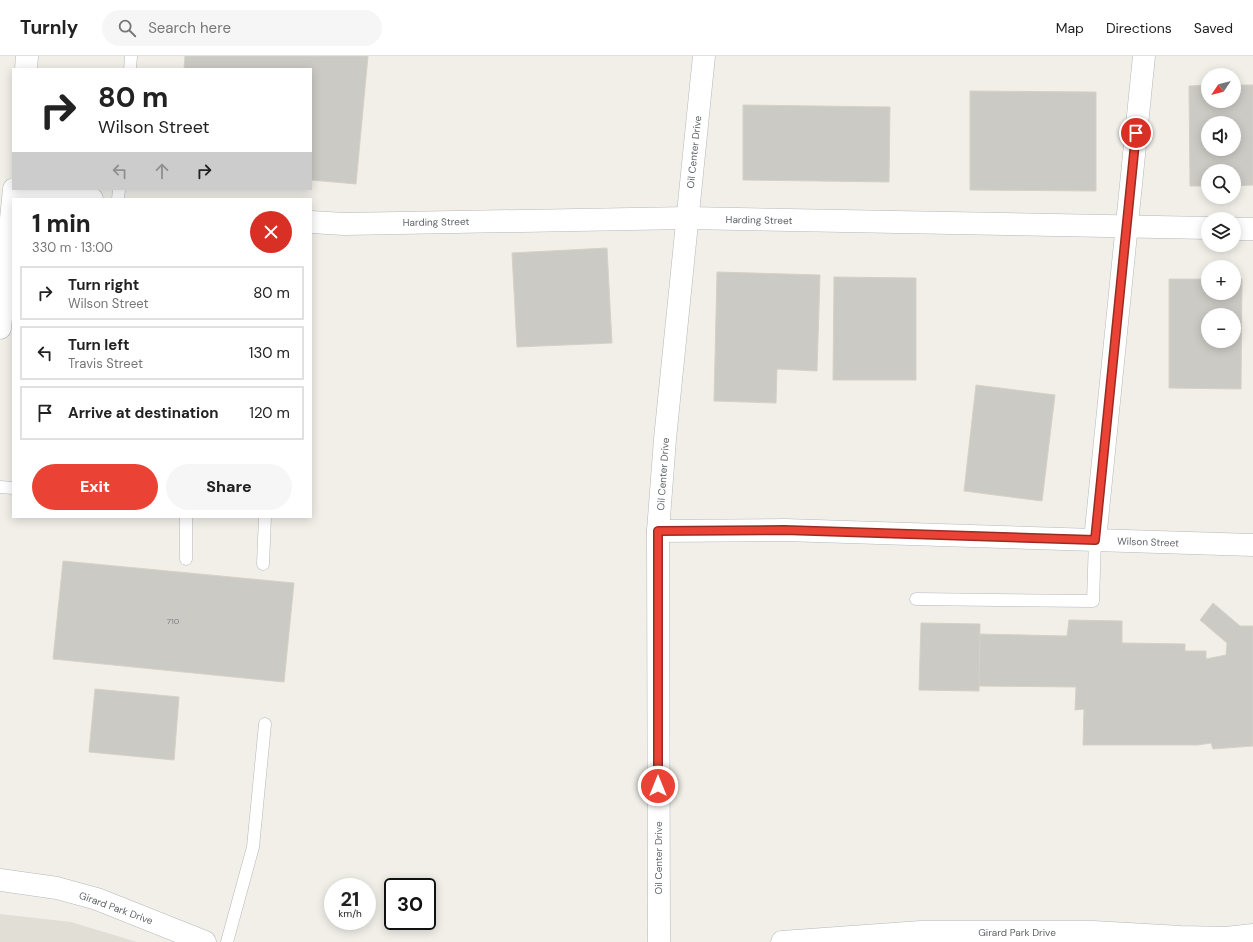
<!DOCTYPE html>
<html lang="en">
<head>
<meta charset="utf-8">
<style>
  body { margin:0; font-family:"DM Sans",sans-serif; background:#f6f6f6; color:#222; height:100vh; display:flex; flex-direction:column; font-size:15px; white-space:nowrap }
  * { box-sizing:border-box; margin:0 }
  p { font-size:13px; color:#767676 }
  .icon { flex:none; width:22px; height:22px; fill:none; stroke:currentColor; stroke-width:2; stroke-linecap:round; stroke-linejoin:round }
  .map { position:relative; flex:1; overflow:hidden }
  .sheet { position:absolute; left:12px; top:142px; width:300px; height:320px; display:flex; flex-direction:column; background:#fff; border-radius:0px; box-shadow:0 2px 10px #0003 }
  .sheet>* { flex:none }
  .hud { position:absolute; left:12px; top:12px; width:300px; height:122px; border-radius:0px; box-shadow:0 2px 10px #0003; background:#fff; color:#222; overflow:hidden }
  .needle { width:26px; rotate:235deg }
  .buttons { position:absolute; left:1201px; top:12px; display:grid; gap:8px }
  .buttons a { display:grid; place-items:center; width:40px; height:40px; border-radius:50%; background:#fff; box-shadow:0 2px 10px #0003; font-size:20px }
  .speed { position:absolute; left:324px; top:822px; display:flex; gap:8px; font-size:20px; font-weight:700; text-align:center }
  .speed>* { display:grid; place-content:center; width:52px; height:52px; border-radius:50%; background:#fff; box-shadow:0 2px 10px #0003; line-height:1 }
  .speed small { font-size:10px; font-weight:400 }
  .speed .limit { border:2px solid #111; border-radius:6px; background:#fff; color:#111 }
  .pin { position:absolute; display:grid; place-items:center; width:34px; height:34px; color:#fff; margin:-17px; border:2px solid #fff; border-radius:50%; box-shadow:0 1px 4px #0007 }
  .me { position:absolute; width:44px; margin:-22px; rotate:0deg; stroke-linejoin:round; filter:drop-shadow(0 0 3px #0008) }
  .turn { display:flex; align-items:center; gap:14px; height:84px; padding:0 20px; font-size:18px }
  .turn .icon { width:52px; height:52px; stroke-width:2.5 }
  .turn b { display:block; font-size:28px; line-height:34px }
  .lanes { display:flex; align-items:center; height:38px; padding:0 20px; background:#0003; justify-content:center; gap:20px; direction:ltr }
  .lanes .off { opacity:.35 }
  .round { display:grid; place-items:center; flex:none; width:42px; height:42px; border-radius:21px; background:#f6f6f6 }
  .head { display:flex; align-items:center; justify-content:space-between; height:68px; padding:0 20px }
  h1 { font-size:24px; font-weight:800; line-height:30px }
  .primary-button { display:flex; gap:8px; margin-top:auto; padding:8px 20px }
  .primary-button a { flex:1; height:46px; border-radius:24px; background:#ea4335; color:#fff; font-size:16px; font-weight:800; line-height:46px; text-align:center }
  .primary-button a+a { background:#f6f6f6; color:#222 }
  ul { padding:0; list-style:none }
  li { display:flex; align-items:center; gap:12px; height:54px; margin:0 8px 6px; padding:0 12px; border:2px solid #e0e0e0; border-radius:0px }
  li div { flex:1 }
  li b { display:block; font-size:15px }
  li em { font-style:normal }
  header { display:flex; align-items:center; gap:24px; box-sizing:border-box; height:56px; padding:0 20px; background:#fff; border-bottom:1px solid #e0e0e0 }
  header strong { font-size:19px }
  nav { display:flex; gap:22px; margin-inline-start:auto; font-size:14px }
  .search { width:280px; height:36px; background:#f6f6f6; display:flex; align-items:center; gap:10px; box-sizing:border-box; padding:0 14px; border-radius:22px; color:#767676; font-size:15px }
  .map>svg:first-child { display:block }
  .education { fill:#e1ded6 }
  .building { fill:#cccac5; stroke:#d6d1c6; fill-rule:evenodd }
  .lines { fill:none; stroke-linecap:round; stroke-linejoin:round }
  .service-casing { stroke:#b5b8bc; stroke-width:13 }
  .minor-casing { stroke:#b5b8bc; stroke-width:23 }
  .tertiary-casing { stroke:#b5b8bc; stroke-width:23 }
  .service { stroke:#fff; stroke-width:12 }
  .minor { stroke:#fff; stroke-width:22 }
  .tertiary { stroke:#fff; stroke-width:22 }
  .route-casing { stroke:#982c22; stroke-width:10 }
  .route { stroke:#ea4335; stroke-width:7 }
  .labels { text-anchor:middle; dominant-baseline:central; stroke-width:4; stroke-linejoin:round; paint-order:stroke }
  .number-label { font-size:8px; fill:#7a7d7f }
  .street-label { font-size:10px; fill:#5f6368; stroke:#fff }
</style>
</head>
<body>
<header>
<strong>Turnly</strong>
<div class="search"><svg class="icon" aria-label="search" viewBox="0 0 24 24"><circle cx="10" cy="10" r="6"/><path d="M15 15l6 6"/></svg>Search here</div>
<nav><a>Map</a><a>Directions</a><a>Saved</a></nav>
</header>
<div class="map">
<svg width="1253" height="886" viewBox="0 0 1253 886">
  <rect width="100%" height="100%" fill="#f1efe8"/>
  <path class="education" d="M0,858L71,866L137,886H0Z"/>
  <g class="building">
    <path d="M185,0H368L356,128L311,124V13H184Z"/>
    <path d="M1208,29V45H1234V29H1253V129L1234,130V115H1208V130H1190L1189,30ZM1208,67H1234V93H1208Z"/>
    <path d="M970,35L1096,36V135L970,134Z"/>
    <path d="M743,49L890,51L889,126L743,124Z"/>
    <path d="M607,192L612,287L517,291L512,197Z"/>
    <path d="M717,216L820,219L817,315L777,313L776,347L714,345Z"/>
    <path d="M834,221L916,222V324H833Z"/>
    <path d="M1169,223H1208V237H1234V223H1242L1241,333L1169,332ZM1208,259H1234V285H1208Z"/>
    <path d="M976,329L1055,339L1042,445L964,435Z"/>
    <path d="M63,505L294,527L284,626L53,603Z"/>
    <path d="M1213,547L1240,570H1253V690L1213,693L1211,687L1198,689H1083L1084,653L1075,654L1076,631L978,630L979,578L1067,580L1069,564L1122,565V587L1185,588V595H1206V603L1226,599L1227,587L1200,564Z"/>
    <path d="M921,567L980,568L979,635L919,634Z"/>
    <path d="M95,633L179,641L174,704L89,696Z"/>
  </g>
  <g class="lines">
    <defs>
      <g id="service">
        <path d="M130,13L131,0"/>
        <path d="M118,143L119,133"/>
        <path d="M0,431L13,432"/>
        <path d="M186,503V461"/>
        <path d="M263,508L265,461"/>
        <path d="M916,543L1093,545L1095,484"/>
        <path d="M227,886L253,791L265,668"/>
      </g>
      <g id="minor">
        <path d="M22,133L92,143"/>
        <path d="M311,166L344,168L687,162L1208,172"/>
        <path d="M1234,173H1253"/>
        <path d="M658,475L785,474L1253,489"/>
        <path d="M1095,484L1144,0"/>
        <path d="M0,824L57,832L97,843L205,886"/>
        <path d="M659,886L658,475L665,383L704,0"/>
        <path d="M782,886L921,876H1093L1181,881L1226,882L1253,879"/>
      </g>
      <g id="tertiary">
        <path d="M26,13L27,0"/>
        <path d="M0,272L14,133"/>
      </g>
    </defs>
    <use href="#service" class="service-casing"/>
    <use href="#minor" class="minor-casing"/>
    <use href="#tertiary" class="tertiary-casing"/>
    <use href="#service" class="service"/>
    <use href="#minor" class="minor"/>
    <use href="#tertiary" class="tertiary"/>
  </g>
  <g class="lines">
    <defs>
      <path id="route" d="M658,730V475L784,474L1095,484L1136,77"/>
    </defs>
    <use href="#route" class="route-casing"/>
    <use href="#route" class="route"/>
  </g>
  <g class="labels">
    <g class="number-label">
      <text x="173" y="565">710</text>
    </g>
    <g class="street-label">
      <text transform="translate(694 96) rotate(-84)">Oil Center Drive</text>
      <text transform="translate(759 164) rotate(1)">Harding Street</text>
      <text transform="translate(436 166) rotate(-1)">Harding Street</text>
      <text transform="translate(663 418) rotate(-86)">Oil Center Drive</text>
      <text transform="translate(1148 486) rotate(2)">Wilson Street</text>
      <text transform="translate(658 802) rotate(-90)">Oil Center Drive</text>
      <text transform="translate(116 852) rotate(20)">Girard Park Drive</text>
      <text x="1017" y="876">Girard Park Drive</text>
    </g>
  </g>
</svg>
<div class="buttons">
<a><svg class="needle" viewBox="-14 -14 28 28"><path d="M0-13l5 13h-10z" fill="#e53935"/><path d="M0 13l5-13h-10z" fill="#767676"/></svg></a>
<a><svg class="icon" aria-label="sound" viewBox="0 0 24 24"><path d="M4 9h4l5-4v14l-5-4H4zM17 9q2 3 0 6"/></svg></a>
<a><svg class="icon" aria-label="search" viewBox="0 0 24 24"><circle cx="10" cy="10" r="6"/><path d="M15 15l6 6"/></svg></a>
<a><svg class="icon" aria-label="layers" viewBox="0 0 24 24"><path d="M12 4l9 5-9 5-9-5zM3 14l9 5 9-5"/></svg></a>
<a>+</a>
<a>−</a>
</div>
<div class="speed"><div>21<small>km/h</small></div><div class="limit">30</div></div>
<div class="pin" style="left:1136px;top:77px;background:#d93025"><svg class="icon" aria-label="arrive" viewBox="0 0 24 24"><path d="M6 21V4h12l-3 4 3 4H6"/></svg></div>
<svg class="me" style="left:658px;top:730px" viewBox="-20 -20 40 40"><circle r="17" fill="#ea4335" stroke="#fff" stroke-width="3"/><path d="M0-11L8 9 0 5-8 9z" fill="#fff"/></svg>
<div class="hud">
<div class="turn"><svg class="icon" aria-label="right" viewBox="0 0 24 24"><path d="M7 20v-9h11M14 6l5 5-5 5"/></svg><div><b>80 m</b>Wilson Street</div></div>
<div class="lanes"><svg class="icon off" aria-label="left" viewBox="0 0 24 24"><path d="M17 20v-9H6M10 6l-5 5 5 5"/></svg><svg class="icon off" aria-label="ahead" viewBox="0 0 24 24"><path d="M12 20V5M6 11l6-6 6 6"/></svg><svg class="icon" aria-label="right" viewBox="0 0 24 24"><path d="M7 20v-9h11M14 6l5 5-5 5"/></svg></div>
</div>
<section class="sheet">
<div class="head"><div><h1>1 min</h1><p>330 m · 13:00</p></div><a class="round" style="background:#d93025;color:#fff"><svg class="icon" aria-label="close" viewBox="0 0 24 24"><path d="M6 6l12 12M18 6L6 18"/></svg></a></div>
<ul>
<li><svg class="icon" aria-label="right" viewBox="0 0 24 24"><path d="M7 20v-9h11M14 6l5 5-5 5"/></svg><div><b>Turn right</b><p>Wilson Street</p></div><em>80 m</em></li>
<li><svg class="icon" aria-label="left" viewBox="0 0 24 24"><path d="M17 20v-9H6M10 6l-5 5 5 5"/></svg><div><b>Turn left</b><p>Travis Street</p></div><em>130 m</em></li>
<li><svg class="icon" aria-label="arrive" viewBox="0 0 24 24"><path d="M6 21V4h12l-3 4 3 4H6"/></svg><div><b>Arrive at destination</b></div><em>120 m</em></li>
</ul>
<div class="primary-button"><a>Exit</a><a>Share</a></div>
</section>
</div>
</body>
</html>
